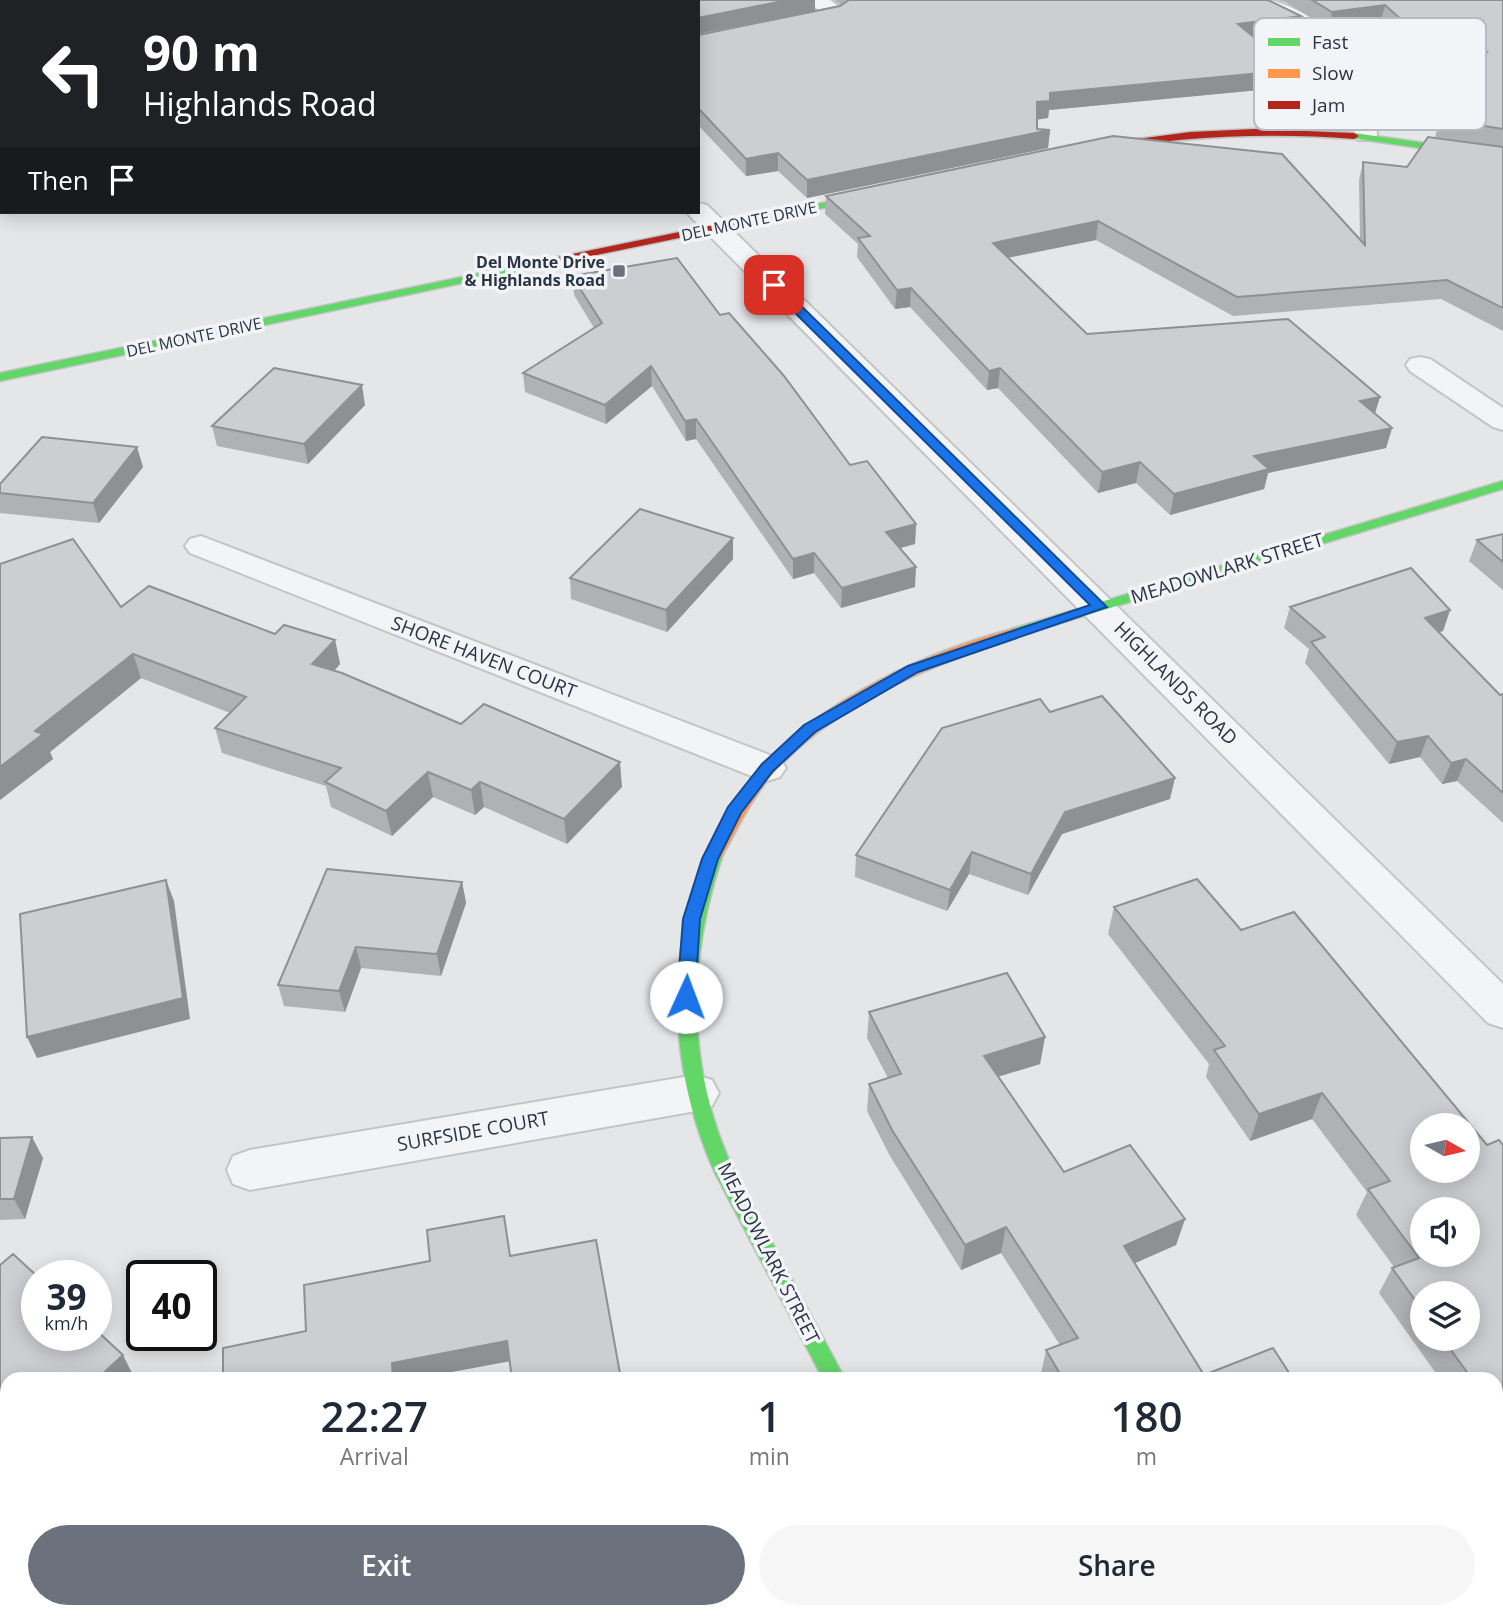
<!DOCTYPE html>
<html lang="en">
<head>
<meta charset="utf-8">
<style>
  body { margin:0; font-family:"Open Sans",sans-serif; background:#f6f6f7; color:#1f2937; height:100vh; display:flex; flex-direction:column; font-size:26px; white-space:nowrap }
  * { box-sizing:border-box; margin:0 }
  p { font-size:23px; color:#747a83 }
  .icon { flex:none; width:38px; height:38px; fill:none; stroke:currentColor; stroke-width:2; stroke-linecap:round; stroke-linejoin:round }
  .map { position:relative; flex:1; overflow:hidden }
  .panel { position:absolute; left:0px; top:1372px; width:1503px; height:247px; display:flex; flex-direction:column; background:#fff; border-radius:21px 21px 0 0; box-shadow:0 4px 18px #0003 }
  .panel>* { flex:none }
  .top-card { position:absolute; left:0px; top:0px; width:700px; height:214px; box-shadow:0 4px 18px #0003; background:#202124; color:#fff; overflow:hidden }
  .needle { width:46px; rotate:98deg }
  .controls { position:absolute; left:1410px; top:1113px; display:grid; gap:14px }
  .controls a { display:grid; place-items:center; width:70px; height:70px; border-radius:50%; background:#fff; box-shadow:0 4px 18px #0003; font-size:35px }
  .speed { position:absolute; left:21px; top:1260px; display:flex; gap:14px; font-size:35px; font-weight:700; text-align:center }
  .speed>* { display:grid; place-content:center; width:91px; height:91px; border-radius:50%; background:#fff; box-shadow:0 4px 18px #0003; line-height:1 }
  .speed small { font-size:18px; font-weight:400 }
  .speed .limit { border:4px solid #111; border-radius:10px; background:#fff; color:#111 }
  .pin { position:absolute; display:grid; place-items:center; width:60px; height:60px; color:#fff; margin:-30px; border-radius:14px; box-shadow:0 4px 10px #0006 }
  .me { position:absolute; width:77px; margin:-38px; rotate:2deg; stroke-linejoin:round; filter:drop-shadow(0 0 5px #0008) }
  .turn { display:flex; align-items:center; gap:24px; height:147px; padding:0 28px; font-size:32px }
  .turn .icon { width:91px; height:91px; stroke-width:2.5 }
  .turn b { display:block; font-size:49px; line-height:60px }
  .then { display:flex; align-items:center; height:66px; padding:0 28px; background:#0003; gap:14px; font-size:26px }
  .eta { display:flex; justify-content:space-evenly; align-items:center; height:119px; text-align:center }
  .eta b { font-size:42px; font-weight:600; line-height:49px }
  .button { display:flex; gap:14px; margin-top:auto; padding:14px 28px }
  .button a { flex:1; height:80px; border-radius:42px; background:#6b727d; color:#fff; font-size:28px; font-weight:600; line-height:80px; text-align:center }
  .button a+a { background:#f6f6f7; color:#1f2937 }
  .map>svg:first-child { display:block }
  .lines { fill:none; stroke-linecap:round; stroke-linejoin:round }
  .street-casing { stroke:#c2c4c6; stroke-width:4 }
  .fast-casing { stroke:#c2c4c6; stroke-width:3 }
  .slow-casing { stroke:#c2c4c6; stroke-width:3 }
  .jam-casing { stroke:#c2c4c6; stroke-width:3 }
  .street { fill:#f3f4f6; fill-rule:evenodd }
  .fast { fill:#63d668; fill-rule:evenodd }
  .slow { fill:#ff974d; fill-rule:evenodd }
  .jam { fill:#b3261e; fill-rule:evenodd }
  .wall { fill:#afb1b4; fill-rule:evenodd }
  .shaded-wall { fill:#8f9092 }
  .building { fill:#ccced1; stroke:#8f9092; stroke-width:2; fill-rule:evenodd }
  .route { fill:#1a73e8; stroke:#114b97; stroke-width:2 }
  .poi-dot { fill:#6b727d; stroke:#f2f4f8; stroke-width:2.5 }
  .labels { text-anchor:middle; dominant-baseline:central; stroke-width:7; stroke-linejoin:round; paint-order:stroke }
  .far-street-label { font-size:16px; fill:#2a3443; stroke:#f2f4f8 }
  .far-poi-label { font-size:16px; font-weight:bold; fill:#2a3443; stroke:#f2f4f8; text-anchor:end }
  .street-label { font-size:19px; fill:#2a3443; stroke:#f2f4f8 }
  .key { fill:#f2f4f8; stroke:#b6bac2; stroke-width:2 }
  .key-label { font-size:19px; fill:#2a3443 }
</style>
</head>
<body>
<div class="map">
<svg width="1503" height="1618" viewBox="0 0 1503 1618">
  <rect width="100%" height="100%" fill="#e4e6e8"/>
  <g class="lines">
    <defs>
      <g id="street">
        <path d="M119,0H140L118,2Z"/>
        <path d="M426,0H447L448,2H427Z"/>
        <path d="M806,0H830L849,14L839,20L698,49V37L821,12Z"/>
        <path d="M1243,0C1252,0 1262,0 1270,0C1308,9 1355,46 1370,81C1377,98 1376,117 1377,135L1374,140H1358L1355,135C1348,66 1341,49 1276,18C1266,13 1250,9 1243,0Z"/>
        <path d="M698,203L707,205L1503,984V1028L1488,1023L689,215L687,212H698Z"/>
        <path d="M1420,357L1430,359L1503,408V430L1493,427L1410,371L1406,365L1410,359Z"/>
        <path d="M201,536L780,759L786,768L780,777L767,781L754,777L190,553L185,546L190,539Z"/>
        <path d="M696,1075L712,1080L719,1093L712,1106L696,1111L250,1190L233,1184L227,1170L233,1156L250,1150Z"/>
        <path d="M929,1612H988L991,1618H932Z"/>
      </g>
      <g id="fast">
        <path d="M1354,133L1503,154V160L1351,138L1349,136Z"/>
        <path d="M875,191L880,194L879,196L762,221L757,218Z"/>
        <path d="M553,258L557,259V263L0,381V373Z"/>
        <path d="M1503,481V489L1021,635L1016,636L1009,632L1011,629Z"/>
        <path d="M715,848L723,854C687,960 686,1068 734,1171L845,1379H823L715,1173C674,1082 664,975 698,879C702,869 704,852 715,848Z"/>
      </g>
      <path id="slow" d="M1016,628L1021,629L1023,632L1021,635C931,666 835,702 771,776C750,801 737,830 721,858H709L707,854C723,824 738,794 761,768C823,699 927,651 1016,628Z"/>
      <g id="jam">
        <path d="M1255,129L1354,133L1359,136L1354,139C1266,132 1179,137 1092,151L1087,148L1092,145L1190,132Z"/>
        <path d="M762,215L766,216V220L553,264L548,261L553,258Z"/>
      </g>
    </defs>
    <use href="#street" class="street-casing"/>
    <use href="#fast" class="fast-casing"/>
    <use href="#slow" class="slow-casing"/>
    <use href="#jam" class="jam-casing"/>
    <use href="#street" class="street"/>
    <use href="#fast" class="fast"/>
    <use href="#slow" class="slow"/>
    <use href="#jam" class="jam"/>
  </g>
  <g class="wall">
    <path d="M511,0H815V11L698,2H514Z"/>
    <path d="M834,0H1268L1297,32L1255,37L1293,70L1290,87L1049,110L1048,118L1037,119V129L1050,130L1048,148L807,198L778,171L746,176L698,125V35L841,5Z"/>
    <path d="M1278,0H1503V331L1441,299L1233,316L1096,240L1008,258L1087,334L1375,413L1392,428L1386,448L1268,473L1264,489L1170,515L1136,483L1098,493L998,388L987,390L910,307L895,309L857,257L858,244L825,214L826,196L1360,239L1359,180L1363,162L1407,167L1502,147L1435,137L1440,119L1475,69L1438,72L1381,21L1329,28L1285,2Z"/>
    <path d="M572,276L720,315L850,465L916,524L915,544L900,548L915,587L841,608L814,573L793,579L696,439L686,441L652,386L606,424L525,392L523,373L594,328L574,295Z"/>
    <path d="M365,405L308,464L217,446L212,426Z"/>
    <path d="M143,467L99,523L0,513V484Z"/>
    <path d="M1503,534V590L1469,561L1477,540Z"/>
    <path d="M733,538V559L667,632L571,599L570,578Z"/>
    <path d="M121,607L275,634L335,640L340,664L334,671L461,724L622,787L567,844L484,807L475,815L433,797L392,836L331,807L326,786L222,753L215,728L230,713L141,678L50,752L53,759L0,800Z"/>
    <path d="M1290,607L1450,610L1443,631L1439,632L1500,695L1503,694V823L1457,781L1442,784L1420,757L1389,764L1305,663L1309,649L1284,628Z"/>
    <path d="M1050,712L1170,799L1062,834L1028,895L969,874L947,911L855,877L856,855Z"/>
    <path d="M462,882L466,903L441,976L361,968L345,1012L284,1006L278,985Z"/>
    <path d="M1114,907L1241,930L1487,1145H1503V1461L1496,1453V1379H1440L1379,1293L1392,1268L1394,1267L1356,1215L1367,1192L1312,1119L1250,1141L1206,1077L1209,1064L1108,934ZM1423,1293L1468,1339H1423Z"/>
    <path d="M869,1012L1045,1037L1040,1064L998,1077L1064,1172L1185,1219L1176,1245L1135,1263L1204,1375L1293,1379H1043L1041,1374L1046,1350L1060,1345L1001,1253L961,1270L890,1156L867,1111L869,1084L888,1078L867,1038Z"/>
    <path d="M0,1138L43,1158L25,1219L0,1220Z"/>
    <path d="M637,1612H771L773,1618H639Z"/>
    <path d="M1253,1612H1434L1439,1618H1257Z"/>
  </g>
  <g class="shaded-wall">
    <path d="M788,0H815V11L698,34V18Z"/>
    <path d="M1385,5L1381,21L1329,28L1332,12Z"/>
    <path d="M1301,16L1297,32L1235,40L1238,24Z"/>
    <path d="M1487,52L1482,68L1438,72L1442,56Z"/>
    <path d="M1293,70L1290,87L1049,110L1048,118L1035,120L1037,102L1050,93Z"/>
    <path d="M1050,130L1048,148L807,198V180Z"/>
    <path d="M778,153V171L746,176V159Z"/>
    <path d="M1098,221L1096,240L991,261L993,243Z"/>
    <path d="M911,288L910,307L895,309L897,290Z"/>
    <path d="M651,366L652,386L606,424L605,405Z"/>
    <path d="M1000,368L998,388L987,390L989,371Z"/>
    <path d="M362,385L365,405L308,464L304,444Z"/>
    <path d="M1380,397L1374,417L1360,401Z"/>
    <path d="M696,419V439L686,441L685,421Z"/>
    <path d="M1392,428L1386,448L1268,473L1264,489L1170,515L1174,494L1254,456Z"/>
    <path d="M137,447L143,467L99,523L93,503Z"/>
    <path d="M1140,462L1136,483L1098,493L1102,472Z"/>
    <path d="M916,524L915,544L885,552L886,532Z"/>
    <path d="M733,538V559L667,632L666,610Z"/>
    <path d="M814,553V573L793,579V559Z"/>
    <path d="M916,567L915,587L841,608L842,588Z"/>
    <path d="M1450,610L1443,631L1418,639L1425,618Z"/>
    <path d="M335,640L340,664L318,689L312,664Z"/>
    <path d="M133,654L141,678L50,752L53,759L0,800V767L35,731Z"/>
    <path d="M1428,736L1420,757L1389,764L1397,742Z"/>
    <path d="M1466,759L1457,781L1442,784L1451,763Z"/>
    <path d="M620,762L622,787L567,844L564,819Z"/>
    <path d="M428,772L433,797L392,836L386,811Z"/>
    <path d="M1175,778L1170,799L1062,834L1028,895L1031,874L1065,812Z"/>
    <path d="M480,782L484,807L475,815L471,790Z"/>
    <path d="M972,852L969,874L947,911L950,890Z"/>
    <path d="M166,880L174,901L190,1019L37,1058L27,1037Z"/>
    <path d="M462,882L466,903L441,976L437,954Z"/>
    <path d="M356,947L361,968L345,1012L339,991Z"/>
    <path d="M1045,1037L1040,1064L980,1082L984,1056Z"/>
    <path d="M1322,1093L1312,1119L1250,1141L1259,1114Z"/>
    <path d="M32,1137L43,1158L25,1219L14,1199Z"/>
    <path d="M1185,1219L1176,1245L1117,1271L1124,1246Z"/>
    <path d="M1006,1227L1001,1253L961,1270L965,1245Z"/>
    <path d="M507,1341L511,1361L414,1379H393L392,1363Z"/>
    <path d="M123,1355L135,1379H97Z"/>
    <path d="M7,1458V1501L0,1507V1464Z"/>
  </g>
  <g class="building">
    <path d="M218,0H386L388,2H216Z"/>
    <path d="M532,0H788L698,18V2H534Z"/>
    <path d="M849,0H1268L1301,16L1238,24L1293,70L1050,93V101L1037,102V129L1050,130L807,180L778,153L746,159L698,108V35L840,6Z"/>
    <path d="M1312,0H1503V129L1440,119L1487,52L1442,56L1385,5L1332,12Z"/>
    <path d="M1113,136L1282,154L1365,245L1363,162L1407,167L1428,137L1503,147V308L1447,280L1237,297L1098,221L993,243L1087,334L1288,319L1380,397L1360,401L1392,428L1254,456L1269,469L1174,494L1140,462L1102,472L1000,368L989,371L911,288L897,290L858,238L870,236L826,196Z"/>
    <path d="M677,258L720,315L729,313L784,376L850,465L867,461L916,524L886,532L916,567L842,588L814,553L793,559L696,419L685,421L651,366L605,405L523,373L602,323L572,276Z"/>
    <path d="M274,368L362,385L304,444L212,426Z"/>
    <path d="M42,437L137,447L93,503L0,493V484Z"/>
    <path d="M640,509L733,538L666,610L570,578Z"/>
    <path d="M1503,534V562L1477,540Z"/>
    <path d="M73,539L121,607L149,586L275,634L284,625L335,640L312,664L342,673L461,724L484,704L620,762L564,819L480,782L471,790L428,772L386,811L325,782L341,768L215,728L246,697L133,654L35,731L43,734L0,767V564Z"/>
    <path d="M1411,568L1450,610L1425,618L1500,695L1503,694V793L1466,759L1451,763L1428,736L1397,742L1311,642L1325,637L1290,607Z"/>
    <path d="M1102,696L1175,778L1065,812L1031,874L972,852L950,890L856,855L942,728L1040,699L1050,712Z"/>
    <path d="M327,869L462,882L437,954L356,947L339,991L278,985Z"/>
    <path d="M1197,879L1241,930L1294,912L1487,1145L1499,1140L1503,1145V1419L1496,1411V1379H1472L1443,1339H1468V1293H1423V1311L1392,1268L1419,1258L1368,1189L1390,1181L1322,1093L1259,1114L1214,1050L1225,1046L1114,907ZM1423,1125H1468V1171H1423ZM1423,1209H1468V1255H1423Z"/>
    <path d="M166,880L183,998L27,1037L20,914Z"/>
    <path d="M1007,973L1045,1037L984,1056L1064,1172L1130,1145L1185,1219L1124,1246L1204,1375L1273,1348L1293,1379H1063L1046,1350L1078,1338L1006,1227L965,1245L892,1130L869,1084L901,1074L869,1012Z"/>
    <path d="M32,1137L14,1199H0V1138Z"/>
    <path d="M504,1216L510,1256L596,1240L621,1379H512L507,1341L392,1363L393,1379H223V1348L306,1331L304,1285L430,1261L427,1230Z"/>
    <path d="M13,1254L37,1276V1335H96V1330L123,1355L97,1379H7V1458L0,1464V1265Z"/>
    <path d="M642,1612H771L773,1618H644Z"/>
    <path d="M1278,1612H1434L1439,1618H1282Z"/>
  </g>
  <path class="route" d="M770,283H778L1107,607L918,672L815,732L773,771L741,813L718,859L700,919L695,997L686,1004L677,997L683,919L702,859L728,807L762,764L804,725L908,666L1090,605L770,288Z"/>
  <rect class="poi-dot" x="612" y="264" width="14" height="14" rx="3.5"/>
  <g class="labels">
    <g class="far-street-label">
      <text transform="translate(749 221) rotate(-12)">DEL MONTE DRIVE</text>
      <text transform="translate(194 337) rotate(-12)">DEL MONTE DRIVE</text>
    </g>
    <g class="far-poi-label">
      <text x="605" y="262">Del Monte Drive<tspan x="605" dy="18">&amp; Highlands Road</tspan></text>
    </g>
    <g class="street-label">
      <text transform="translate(1227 568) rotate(-17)">MEADOWLARK STREET</text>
      <text transform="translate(484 657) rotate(21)">SHORE HAVEN COURT</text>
      <text transform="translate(1176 683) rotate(45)">HIGHLANDS ROAD</text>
      <text transform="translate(473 1131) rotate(-10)">SURFSIDE COURT</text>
      <text transform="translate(769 1253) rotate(63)">MEADOWLARK STREET</text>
    </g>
  </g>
  <rect x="1254" y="18" width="232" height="112" rx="10" class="key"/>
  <rect x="1268" y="38" width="32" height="8" fill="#63d668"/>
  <rect x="1268" y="69" width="32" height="9" fill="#ff974d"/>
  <rect x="1268" y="101" width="32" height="8" fill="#b3261e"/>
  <g class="key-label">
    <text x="1312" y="49">Fast</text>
    <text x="1312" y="80">Slow</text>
    <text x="1312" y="112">Jam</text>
  </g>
</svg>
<div class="controls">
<a><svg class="needle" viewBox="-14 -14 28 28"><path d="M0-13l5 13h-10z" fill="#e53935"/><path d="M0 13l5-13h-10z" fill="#747a83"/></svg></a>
<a><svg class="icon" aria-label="sound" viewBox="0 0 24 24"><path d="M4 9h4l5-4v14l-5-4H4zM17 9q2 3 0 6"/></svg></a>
<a><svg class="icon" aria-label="layers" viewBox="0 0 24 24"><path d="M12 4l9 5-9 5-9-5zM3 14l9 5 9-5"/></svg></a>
</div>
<div class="speed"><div>39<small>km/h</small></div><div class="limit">40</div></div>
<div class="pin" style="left:774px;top:285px;background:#d93025"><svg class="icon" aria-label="arrive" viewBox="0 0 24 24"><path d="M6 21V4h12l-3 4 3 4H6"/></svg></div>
<svg class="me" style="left:686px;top:997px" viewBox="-20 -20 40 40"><circle r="19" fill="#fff"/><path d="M0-13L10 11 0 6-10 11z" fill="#1a73e8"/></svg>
<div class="top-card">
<div class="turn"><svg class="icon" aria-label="left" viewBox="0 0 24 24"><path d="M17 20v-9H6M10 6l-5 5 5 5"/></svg><div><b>90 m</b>Highlands Road</div></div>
<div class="then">Then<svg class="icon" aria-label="arrive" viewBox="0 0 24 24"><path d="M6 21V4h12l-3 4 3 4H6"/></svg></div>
</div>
<section class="panel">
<div class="eta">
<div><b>22:27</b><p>Arrival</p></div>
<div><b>1</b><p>min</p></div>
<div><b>180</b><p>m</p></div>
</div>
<div class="button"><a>Exit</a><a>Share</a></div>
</section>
</div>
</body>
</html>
